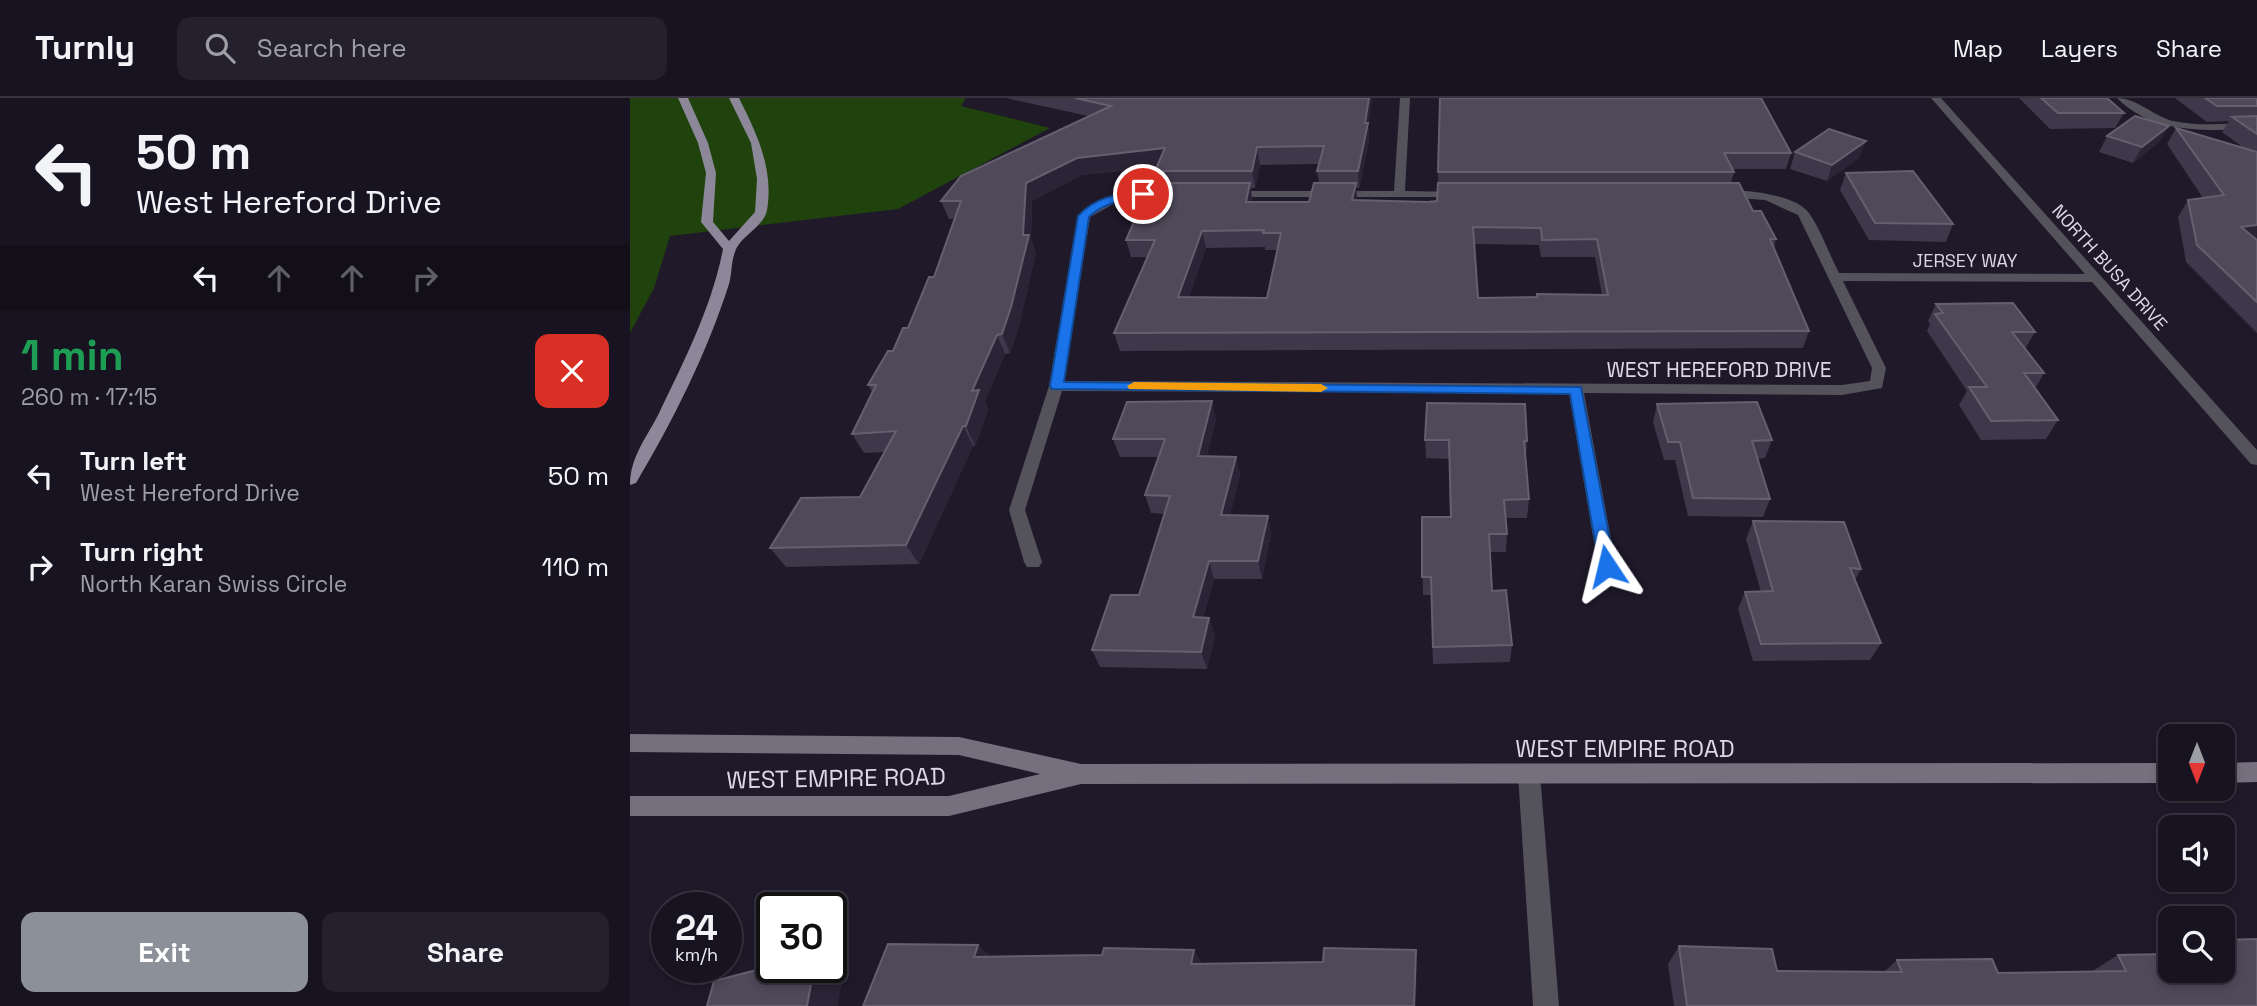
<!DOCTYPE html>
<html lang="en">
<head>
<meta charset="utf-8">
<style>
  body { margin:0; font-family:"Space Grotesk",sans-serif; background:#24202d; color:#f1f3f6; height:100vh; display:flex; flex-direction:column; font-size:26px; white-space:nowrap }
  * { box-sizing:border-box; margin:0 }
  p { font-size:23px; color:#9e9ea5 }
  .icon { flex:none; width:38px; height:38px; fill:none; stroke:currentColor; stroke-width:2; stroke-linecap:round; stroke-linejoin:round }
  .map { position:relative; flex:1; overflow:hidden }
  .details { display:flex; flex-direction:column; background:#171320; width:630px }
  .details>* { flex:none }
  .guide { background:#171320; color:#f1f3f6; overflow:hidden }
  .needle { width:46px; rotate:180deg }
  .tools { position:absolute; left:1528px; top:626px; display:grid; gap:14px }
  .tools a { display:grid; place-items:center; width:77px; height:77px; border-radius:14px; background:#171320; box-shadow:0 4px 10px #0003,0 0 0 2px #36323e; font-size:35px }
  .speed { position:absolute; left:21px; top:794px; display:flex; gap:14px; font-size:35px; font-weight:700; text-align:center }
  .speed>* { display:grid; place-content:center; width:91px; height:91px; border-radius:50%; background:#171320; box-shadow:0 4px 10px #0003,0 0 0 2px #36323e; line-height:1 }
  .speed small { font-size:18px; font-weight:400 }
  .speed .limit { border:4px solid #111; border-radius:10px; background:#fff; color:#111 }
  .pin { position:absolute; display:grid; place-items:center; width:60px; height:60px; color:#fff; margin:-30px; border:4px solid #fff; border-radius:50%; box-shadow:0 2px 7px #0007 }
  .me { position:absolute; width:77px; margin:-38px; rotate:350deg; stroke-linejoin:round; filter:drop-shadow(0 0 5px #0008) }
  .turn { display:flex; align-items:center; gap:24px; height:147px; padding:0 21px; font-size:32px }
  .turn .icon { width:91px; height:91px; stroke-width:2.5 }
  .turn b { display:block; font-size:49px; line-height:60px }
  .lanes { display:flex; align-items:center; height:66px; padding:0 21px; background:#0003; justify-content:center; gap:35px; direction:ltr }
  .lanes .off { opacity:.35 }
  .round { display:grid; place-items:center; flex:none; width:74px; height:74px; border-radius:14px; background:#24202d }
  .head { display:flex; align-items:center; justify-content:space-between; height:119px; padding:0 21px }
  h1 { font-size:42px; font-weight:800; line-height:52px; color:#1e9e55 }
  .primary-button { display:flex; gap:14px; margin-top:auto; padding:14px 21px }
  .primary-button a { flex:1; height:80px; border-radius:14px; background:#8c9099; color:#fff; font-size:28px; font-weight:800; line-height:80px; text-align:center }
  .primary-button a+a { background:#24202d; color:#f1f3f6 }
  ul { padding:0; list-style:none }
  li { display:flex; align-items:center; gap:21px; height:91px; padding:0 21px }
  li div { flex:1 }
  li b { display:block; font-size:26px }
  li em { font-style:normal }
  header { display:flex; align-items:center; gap:42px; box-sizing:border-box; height:98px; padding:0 35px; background:#171320; border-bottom:2px solid #36323e }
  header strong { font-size:33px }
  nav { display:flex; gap:38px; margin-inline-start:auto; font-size:24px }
  .search { width:490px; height:63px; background:#24202d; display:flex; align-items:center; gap:18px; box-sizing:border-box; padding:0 24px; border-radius:14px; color:#9e9ea5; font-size:26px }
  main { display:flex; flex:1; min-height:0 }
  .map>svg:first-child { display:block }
  .green { fill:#20430d }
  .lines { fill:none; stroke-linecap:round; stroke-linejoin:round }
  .street { fill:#54525b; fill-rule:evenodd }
  .secondary { fill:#74707e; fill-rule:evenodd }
  .primary { fill:#8d879a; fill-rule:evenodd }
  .wall { fill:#3e384a; fill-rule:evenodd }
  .shaded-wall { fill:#2a2436 }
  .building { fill:#4f495a; stroke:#656070; stroke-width:2; fill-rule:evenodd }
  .route { fill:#1a73e8; stroke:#114b97; stroke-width:2 }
  .slow { fill:#f59e0b }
  .labels { text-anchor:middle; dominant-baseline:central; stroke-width:5; stroke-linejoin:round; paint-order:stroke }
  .far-street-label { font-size:18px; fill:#dcd8e4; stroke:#1f192a }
  .street-label { font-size:21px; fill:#dcd8e4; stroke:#1f192a }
  .near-street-label { font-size:24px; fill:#dcd8e4; stroke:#1f192a }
</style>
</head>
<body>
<header>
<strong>Turnly</strong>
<div class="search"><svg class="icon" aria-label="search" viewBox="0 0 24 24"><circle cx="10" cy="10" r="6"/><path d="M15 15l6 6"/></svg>Search here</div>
<nav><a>Map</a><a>Layers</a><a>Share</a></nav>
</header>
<main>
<section class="details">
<div class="guide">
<div class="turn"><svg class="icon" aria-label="left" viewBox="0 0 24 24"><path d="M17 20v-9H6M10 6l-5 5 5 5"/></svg><div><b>50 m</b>West Hereford Drive</div></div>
<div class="lanes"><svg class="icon" aria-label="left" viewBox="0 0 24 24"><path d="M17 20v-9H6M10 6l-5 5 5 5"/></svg><svg class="icon off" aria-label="ahead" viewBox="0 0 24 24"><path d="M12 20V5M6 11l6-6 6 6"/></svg><svg class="icon off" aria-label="ahead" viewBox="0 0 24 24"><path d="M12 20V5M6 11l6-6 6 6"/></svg><svg class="icon off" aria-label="right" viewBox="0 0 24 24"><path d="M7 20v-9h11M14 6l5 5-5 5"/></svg></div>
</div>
<div class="head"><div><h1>1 min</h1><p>260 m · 17:15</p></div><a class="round" style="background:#d93025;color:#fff"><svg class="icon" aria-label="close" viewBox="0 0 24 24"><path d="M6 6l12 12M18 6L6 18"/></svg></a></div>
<ul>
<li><svg class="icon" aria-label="left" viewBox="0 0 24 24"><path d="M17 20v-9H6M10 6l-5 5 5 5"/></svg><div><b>Turn left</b><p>West Hereford Drive</p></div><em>50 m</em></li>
<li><svg class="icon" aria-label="right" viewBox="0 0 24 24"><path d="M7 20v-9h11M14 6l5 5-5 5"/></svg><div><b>Turn right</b><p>North Karan Swiss Circle</p></div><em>110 m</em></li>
</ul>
<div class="primary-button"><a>Exit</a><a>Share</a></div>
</section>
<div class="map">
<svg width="1627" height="908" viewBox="0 0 1627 908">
  <rect width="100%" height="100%" fill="#1f192a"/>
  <path class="green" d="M0,0H336L331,8L420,30L268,111L40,138L24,190L0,235Z"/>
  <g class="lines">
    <g class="street">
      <path d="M770,0H780L775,93L830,94L834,95V99H599L593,96L599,93H764Z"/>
      <path d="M1301,0H1311L1627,352V367L1621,366L1462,184L1213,183L1256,270L1252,290L1212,297L954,295L986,468L983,473H971L968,468L939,295L432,293L395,412L412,464L409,469H397L394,464L379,412L419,288L448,118C464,101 526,82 546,96L540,99L487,104L460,119L434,283L1212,287L1240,283L1242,270L1168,117L1135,102L1093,99L1089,98V94C1111,90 1165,96 1179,115C1191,132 1199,156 1209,175L1455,176Z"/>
      <path d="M1487,0C1507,0 1523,18 1543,23C1570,29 1599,25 1627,25V31C1578,32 1525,38 1487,0Z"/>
      <path d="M899,666L907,669L910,676L929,908H903L888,676L891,669Z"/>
    </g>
    <g class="secondary">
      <path d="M0,636L329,639L451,666L1540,665V685L451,686L319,718H0V698H319L410,676L329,657L0,654Z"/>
      <path d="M1627,664V684L1592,685V665Z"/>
    </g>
    <path class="primary" d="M48,0H58L78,45L86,75L83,124L99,143L125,114L127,81L121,45L99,0H109C127,36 144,71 137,112C134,129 110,138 105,154C101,164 102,176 99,186C77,255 43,323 6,385L0,387C0,358 18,338 30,313C55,261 82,208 93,151L71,124L76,75L68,45Z"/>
  </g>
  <g class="wall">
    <path d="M376,0H742L738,28L739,42L729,90H726L727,102L798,104L807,103L808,85L810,0L1161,55L1156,71H1102L1104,74L1101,85L1146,141L1144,150L1179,233L1173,250L490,253L484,235L517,159H501L496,142L528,85L525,73L527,69L452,77L402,103L401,141L406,155L389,228L380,255L375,256L355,303L358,312L345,348H343L289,466L156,469L140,450L230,399L255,354L234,355L222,336L242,294L238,287L278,230L304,179L325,121H319L311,103L458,18ZM689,66L687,73L689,85L679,104H622L621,90H625L630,67ZM844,146L909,147L911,159H965L972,197L848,200ZM635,149V152H647L637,200L559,199L576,150Z"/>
    <path d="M1389,0H1477L1494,15L1485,30L1420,31Z"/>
    <path d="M1545,0H1627V235L1556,164L1548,119L1558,102L1573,100L1537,46L1546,30L1614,50L1592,34L1599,23L1577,24Z"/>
    <path d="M1539,28L1529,44L1503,65L1469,54L1477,38Z"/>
    <path d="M1165,54L1230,59L1197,83L1160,71Z"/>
    <path d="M1216,75L1323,126L1316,144L1239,142L1210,92Z"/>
    <path d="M1306,206L1405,234L1395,251L1414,275L1405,291L1428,322L1416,341L1351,342L1329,307L1337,293L1297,233L1300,226L1298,223Z"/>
    <path d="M1027,306L1142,342L1135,360L1128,361L1140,401L1133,419L1058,418L1045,362H1034L1023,324Z"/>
    <path d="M586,321L577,358L606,359L610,377L600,417L638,418L641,436L632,481H584L573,520H579L585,538L577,571L470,569L462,552L509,497L535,416L521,415L515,397L528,359H490L483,341Z"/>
    <path d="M795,342L897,343L896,361L899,401L897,420H875L877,436L876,454H860L862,493L882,547L880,564L803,566L801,497H793L792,419H820L819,361L796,360Z"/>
    <path d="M1123,423L1231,471L1225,482L1251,545L1240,562L1123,563L1108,511L1115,494H1131L1116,441Z"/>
    <path d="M1592,842L1627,908H1044L1038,866L1049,848L1147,873L1254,874L1267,862L1368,875L1461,874L1488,857L1592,873Z"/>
  </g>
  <g class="shaded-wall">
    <path d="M739,0H742L738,28L739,42L729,90L728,73Z"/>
    <path d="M1539,28L1529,44L1503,65L1512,49Z"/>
    <path d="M1236,43L1230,59L1197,83L1202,67Z"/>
    <path d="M627,49L630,67L625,90L622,73Z"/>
    <path d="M535,50L539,67L452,77L402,103L401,141L406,155L389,228L380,255L372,236L393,137L396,85L447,60Z"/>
    <path d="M620,85L622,102L618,120L616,104Z"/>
    <path d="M726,85L727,102H722Z"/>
    <path d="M1627,127V142L1611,129Z"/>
    <path d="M572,133L576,150L553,217L548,199Z"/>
    <path d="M367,237L375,256L355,303L358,312L345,348L336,328L342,293Z"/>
    <path d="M582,303L586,321L573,376L568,358Z"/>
    <path d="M333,328L343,348L289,466L276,447Z"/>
    <path d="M606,359L610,377L596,435L591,417Z"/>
    <path d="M638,418L641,436L632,481L628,463Z"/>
    <path d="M579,463L584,481L568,537L563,519Z"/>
    <path d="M579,520L585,538L577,571L571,554Z"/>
    <path d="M348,847L368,865L344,859Z"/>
    <path d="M564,852L575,870L561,866Z"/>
    <path d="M786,852L787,870L786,908H784Z"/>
    <path d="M201,867L213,875L208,908H177L184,870H201Z"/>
  </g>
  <g class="building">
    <path d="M445,0H739L735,25H738L728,73H687L694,48L627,49L622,73H525L535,50L447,60L396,85L393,137H399L381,209L372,236L367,237L342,293L349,292L336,328H333L276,447L140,450L171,400L230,399L266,333L222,336L246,287H238L258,253H263L273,230H278L299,179H304L331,103H311L331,78L481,8Z"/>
    <path d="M810,0H1131L1161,55H1094L1104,74H808Z"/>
    <path d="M1411,0H1477L1494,15H1428Z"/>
    <path d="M1575,0H1627V8H1587Z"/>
    <path d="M1505,18L1539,28L1512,49L1477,38Z"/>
    <path d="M1627,18V36L1602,19Z"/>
    <path d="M1546,30L1627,54V127L1611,129L1627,142V204L1567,147L1558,102L1594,97Z"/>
    <path d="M1199,31L1236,43L1202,67L1165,54Z"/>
    <path d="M1283,73L1323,126L1245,125L1216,75Z"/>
    <path d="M521,85H620L616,104H679L684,85H726L722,102L798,104L807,103L808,85H1109L1123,113H1131L1146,141H1140L1179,233L484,235L525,142H496ZM843,129L911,130L912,142L967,141L978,197L907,196V199L848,200ZM634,132L633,135H651L637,200L548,199L572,133Z"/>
    <path d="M1383,205L1405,234H1382L1414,275H1394L1428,322L1361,323L1339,289H1357L1305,216L1313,215L1306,206Z"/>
    <path d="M582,303L568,358L606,359L591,417L638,418L628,463H579L563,519L579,520L571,554L462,552L481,497H509L540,398L515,397L535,341H483L497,304Z"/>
    <path d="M1127,304L1142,342L1122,343L1140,401L1063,400L1050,344H1038L1027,306Z"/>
    <path d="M797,305L895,306L897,343H894L899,401L874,402L877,436H859L862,493L876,492L882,547L803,549L801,479H792V419H821L819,342H795Z"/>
    <path d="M1123,423L1214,424L1231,471L1220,470L1251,545L1131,546L1115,494L1143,493Z"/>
    <path d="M1627,841V908H1057L1049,848L1142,851L1147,873L1272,874L1267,862L1362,861L1368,875L1496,873L1488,857L1540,856V873H1592V855H1596L1592,848V842Z"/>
    <path d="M258,846L348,847L344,859L472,857L474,850L564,852L561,866L693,864L694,850L786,852L784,908H233Z"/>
    <path d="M142,868V870H184L177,908H77L84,883Z"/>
  </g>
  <path class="route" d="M513,93L518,96L517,98C495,103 476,103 459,119L434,284L951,289L985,468L983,473H971L969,468L940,296L422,291L420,288L448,118C466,98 489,96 513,93Z"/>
  <path class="slow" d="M504,284L691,286L698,290L691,294L499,291L497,288Z"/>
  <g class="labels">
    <g class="far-street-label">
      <text x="1335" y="162">JERSEY WAY</text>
      <text transform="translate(1480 169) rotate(48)">NORTH BUSA DRIVE</text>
    </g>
    <g class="street-label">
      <text x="1089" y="271">WEST HEREFORD DRIVE</text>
    </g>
    <g class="near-street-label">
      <text x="995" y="650">WEST EMPIRE ROAD</text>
      <text transform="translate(206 680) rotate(-1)">WEST EMPIRE ROAD</text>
    </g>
  </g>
</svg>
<div class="tools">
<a><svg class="needle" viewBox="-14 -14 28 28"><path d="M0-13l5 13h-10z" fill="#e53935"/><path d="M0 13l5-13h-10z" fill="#9e9ea5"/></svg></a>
<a><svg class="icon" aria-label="sound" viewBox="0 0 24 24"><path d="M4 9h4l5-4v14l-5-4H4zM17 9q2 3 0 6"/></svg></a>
<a><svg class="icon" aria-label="search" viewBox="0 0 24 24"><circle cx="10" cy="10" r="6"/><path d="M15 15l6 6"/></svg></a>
</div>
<div class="speed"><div>24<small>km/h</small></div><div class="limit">30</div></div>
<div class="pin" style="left:513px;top:96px;background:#d93025"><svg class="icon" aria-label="arrive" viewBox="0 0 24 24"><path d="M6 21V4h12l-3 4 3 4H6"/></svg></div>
<svg class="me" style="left:977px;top:468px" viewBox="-20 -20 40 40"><path d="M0-17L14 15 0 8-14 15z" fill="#1a73e8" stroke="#fff" stroke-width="4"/></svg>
</div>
</main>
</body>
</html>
